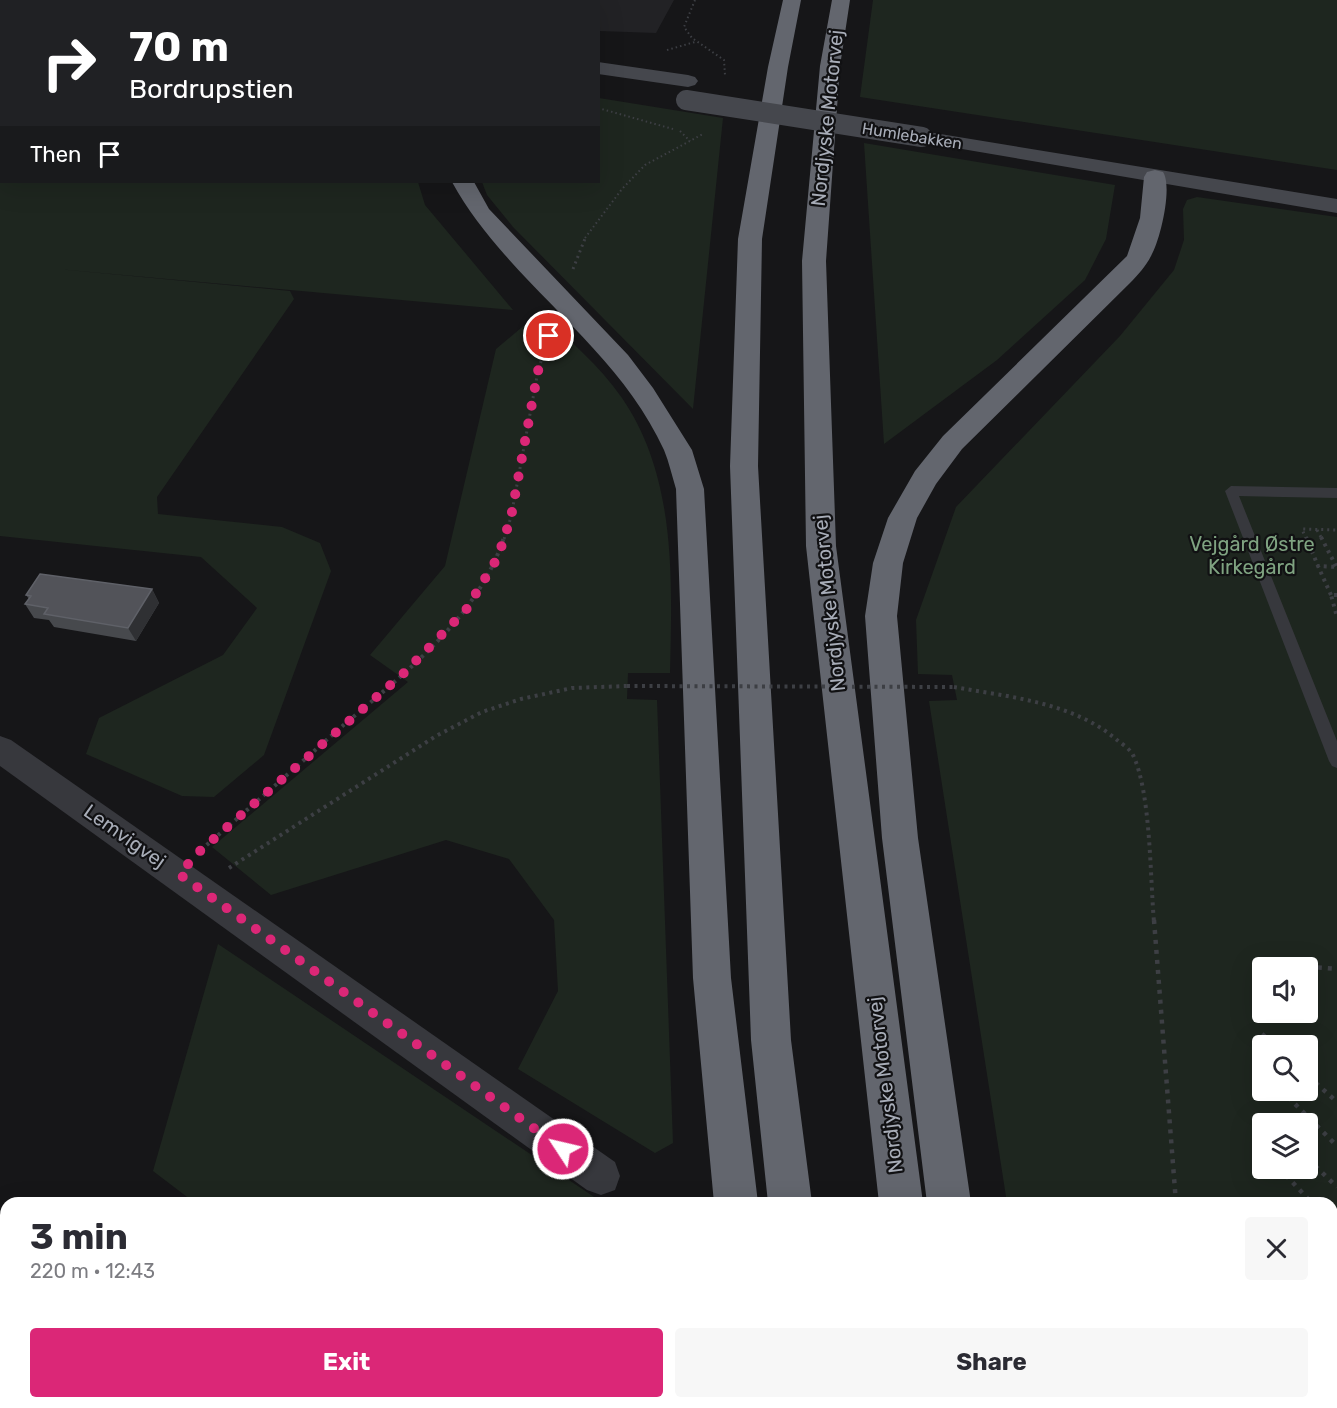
<!DOCTYPE html>
<html lang="en">
<head>
<meta charset="utf-8">
<style>
  body { margin:0; font-family:Rubik,sans-serif; background:#f7f7f7; color:#2b2b33; height:100vh; display:flex; flex-direction:column; font-size:22px; white-space:nowrap }
  * { box-sizing:border-box; margin:0 }
  p { font-size:20px; color:#7c7c81 }
  .icon { flex:none; width:33px; height:33px; fill:none; stroke:currentColor; stroke-width:2; stroke-linecap:round; stroke-linejoin:round }
  .map { position:relative; flex:1; overflow:hidden }
  .sheet { position:absolute; left:0px; top:1197px; width:1338px; height:212px; display:flex; flex-direction:column; background:#fff; border-radius:18px 18px 0 0; box-shadow:0 6px 24px #0002 }
  .sheet>* { flex:none }
  .banner { position:absolute; left:0px; top:0px; width:600px; height:183px; box-shadow:0 6px 24px #0002; background:#202124; color:#fff; overflow:hidden }
  .buttons { position:absolute; left:1252px; top:957px; display:grid; gap:12px }
  .buttons a { display:grid; place-items:center; width:66px; height:66px; border-radius:6px; background:#fff; box-shadow:0 6px 24px #0002; font-size:30px }
  .pin { position:absolute; display:grid; place-items:center; width:51px; height:51px; color:#fff; margin:-26px; border:3px solid #fff; border-radius:50%; box-shadow:0 2px 6px #0007 }
  .me { position:absolute; width:66px; margin:-33px; rotate:305deg; stroke-linejoin:round; filter:drop-shadow(0 0 4px #0008) }
  .turn { display:flex; align-items:center; gap:21px; height:126px; padding:0 30px; font-size:27px }
  .turn .icon { width:78px; height:78px; stroke-width:2.5 }
  .turn b { display:block; font-size:42px; line-height:51px }
  .then { display:flex; align-items:center; height:57px; padding:0 30px; background:#0003; gap:12px; font-size:22px }
  .round { display:grid; place-items:center; flex:none; width:63px; height:63px; border-radius:6px; background:#f7f7f7 }
  .summary { display:flex; align-items:center; justify-content:space-between; height:102px; padding:0 30px }
  h1 { font-size:36px; font-weight:700; line-height:45px }
  .action { display:flex; gap:12px; margin-top:auto; padding:12px 30px }
  .action a { flex:1; height:69px; border-radius:6px; background:#db2777; color:#fff; font-size:24px; font-weight:700; line-height:69px; text-align:center }
  .action a+a { background:#f7f7f7; color:#2b2b33 }
  .map>svg:first-child { display:block }
  .built { fill:#222225 }
  .green { fill:#1e261f; fill-rule:evenodd }
  .lines { fill:none; stroke-linecap:round; stroke-linejoin:round }
  .path-far3 { stroke:#3d3f44; stroke-width:2; stroke-dasharray:1.5 3; stroke-linecap:butt }
  .path-far2 { stroke:#3d3f44; stroke-width:3; stroke-dasharray:2 4; stroke-linecap:butt }
  .path-far1 { stroke:#3d3f44; stroke-width:4; stroke-dasharray:3 4.5; stroke-linecap:butt }
  .path { stroke:#3d3f44; stroke-width:4.5; stroke-dasharray:4 6; stroke-linecap:butt }
  .lane { fill:#37383d; fill-rule:evenodd }
  .street { fill:#37383d; fill-rule:evenodd }
  .secondary { fill:#45474d; fill-rule:evenodd }
  .highway { fill:#63666e; fill-rule:evenodd }
  .path-bridge { stroke:#3d3f44; stroke-width:4; stroke-dasharray:3 4.5; stroke-linecap:butt }
  .secondary-bridge { stroke:#45474d; stroke-width:20 }
  .wall { fill:#47494d }
  .shaded-wall { fill:#2f3033 }
  .building { fill:#525359; stroke:#5f6168; stroke-width:1.5 }
  .route { stroke:#db2777; stroke-width:10; stroke-dasharray:0 18 }
  .labels { text-anchor:middle; dominant-baseline:central; stroke-width:4.5; stroke-linejoin:round; paint-order:stroke }
  .far-street-label { font-size:16px; fill:#a8adb8; stroke:#111113 }
  .street-label { font-size:20px; fill:#a8adb8; stroke:#111113 }
  .park-label { font-size:20px; fill:#7fa381; stroke:#111113 }
</style>
</head>
<body>
<div class="map">
<svg width="1337" height="1408" viewBox="0 0 1337 1408">
  <rect width="100%" height="100%" fill="#161618"/>
  <path class="built" d="M0,0H674L656,33L599,31L598,2H2L1,15Z"/>
  <g class="green">
    <path d="M873,0H1337V170L860,97Z"/>
    <path d="M0,65L2,182H418L425,205L513,310L57,269L290,291L294,299L157,497L158,514L282,527L320,543L331,571L264,755L214,797L182,796L86,754L99,718L223,655L257,608L201,557L0,536Z"/>
    <path d="M599,98L723,118L693,409L513,227L487,195L482,182H598Z"/>
    <path d="M864,143L1115,185L1106,239L1085,280L997,360L884,444Z"/>
    <path d="M1197,197L1337,217V1408H1044L1043,1403L1332,1402V1203H1007L929,701L957,700L952,675L918,674L916,620L956,507L1120,336L1174,270L1184,240L1183,209L1187,200ZM1263,968H1308V1012H1263ZM1263,1046H1308V1090H1263ZM1263,1124H1308V1168H1263Z"/>
    <path d="M540,312C568,339 600,366 622,398C677,478 672,581 670,673H628L627,699L657,700L673,1143L655,1153L518,1069L558,991L554,920L509,859L446,840L271,895L212,847L408,682L370,655L445,566L496,349Z"/>
    <path d="M218,944L603,1203H195L153,1171Z"/>
    <path d="M660,1402V1408H470L463,1403Z"/>
  </g>
  <g class="lines">
    <g class="path-far3">
      <path d="M695,0L684,27L692,38L724,60L725,75"/>
      <path d="M667,50L695,42"/>
      <path d="M598,108L673,129"/>
      <path d="M680,131L690,141"/>
      <path d="M585,238L622,189L645,165L703,134"/>
    </g>
    <g class="path-far2">
      <path d="M573,269L586,236"/>
      <path d="M1317,530L1322,539"/>
      <path d="M504,539L511,517L538,371L549,336"/>
      <path d="M1306,539L1302,529L1337,530"/>
    </g>
    <g class="path-far1">
      <path d="M1306,537L1318,566"/>
      <path d="M1321,537L1336,566"/>
      <path d="M1331,595L1318,566L1337,567"/>
      <path d="M1337,595H1331L1337,617"/>
      <path d="M954,687C1009,697 1073,702 1117,740C1122,744 1130,749 1133,755C1151,793 1150,877 1154,922"/>
      <path d="M201,850C247,810 293,770 339,729C402,675 478,619 504,537"/>
      <path d="M229,868L436,736L482,712L521,699L572,688L627,686"/>
    </g>
    <g class="path">
      <path d="M1154,920L1176,1203"/>
      <path d="M1258,963L1337,969"/>
      <path d="M1262,1034L1275,1046"/>
      <path d="M1261,1071L1263,1073"/>
      <path d="M1308,1076L1337,1102"/>
      <path d="M1281,1090L1337,1146"/>
      <path d="M1266,1118L1272,1124"/>
      <path d="M1256,1144L1263,1152"/>
      <path d="M1308,1159L1337,1187"/>
      <path d="M1279,1168L1312,1203"/>
      <path d="M1262,1199L1266,1203"/>
      <path d="M1332,1224L1337,1229"/>
      <path d="M1332,1270L1337,1275"/>
      <path d="M1332,1319L1337,1324"/>
      <path d="M1332,1367L1337,1372"/>
      <path d="M1191,1402L1192,1408"/>
      <path d="M1318,1402L1323,1408"/>
    </g>
    <path class="lane" d="M1231,486L1337,488V498L1239,496L1337,741V768L1332,766L1329,761L1225,491Z"/>
    <path class="street" d="M0,736L11,740L615,1162L620,1176L615,1190L601,1195L587,1190L0,766Z"/>
    <g class="secondary">
      <rect x="0" y="28" width="2" height="12"/>
      <path d="M598,62L688,75L695,77L698,81L695,85L688,87L598,74Z"/>
      <path d="M922,131L1337,199V213L915,141L911,137L915,133Z"/>
    </g>
    <g class="highway">
      <path d="M783,0H801L788,67L762,239L758,466L791,1040L812,1203H768L751,1040L730,466L738,239L768,67Z"/>
      <path d="M832,0H850L840,66L826,261L836,546L923,1203H879L806,546L802,261L820,66Z"/>
      <path d="M1155,170L1163,172C1173,187 1160,241 1151,256C1146,266 1138,275 1130,283L962,449L936,484L917,518L903,563L897,616L918,838L971,1203H927L882,838L865,616L873,563L888,518L915,471L943,436L1127,256L1140,218L1144,177L1147,172Z"/>
      <path d="M452,182H474L489,209L628,355L653,388L692,450L704,489L731,978L758,1203H714L693,978L676,489C672,476 669,462 664,450C616,344 507,282 452,182Z"/>
      <rect x="734" y="1402" width="48" height="6"/>
      <rect x="789" y="1402" width="48" height="6"/>
      <path d="M913,1402H1000V1408H914Z"/>
    </g>
    <path class="path-bridge" d="M627,686L954,687"/>
    <path class="secondary-bridge" d="M686,100L922,137"/>
  </g>
  <path class="wall" d="M152,589L159,603L136,641L54,627L49,620L34,618L25,604L29,599L26,595Z"/>
  <path class="shaded-wall" d="M152,589L159,603L136,641L128,628Z"/>
  <path class="building" d="M40,574L152,589L128,628L44,614L48,608L25,604L31,596L26,595Z"/>
  <g class="lines">
    <path class="route" d="M549,336L538,371L511,517L498,557L466,610L403,674L201,850L179,874L563,1149"/>
  </g>
  <g class="labels">
    <g class="far-street-label">
      <text transform="translate(912 136) rotate(9)">Humlebakken</text>
    </g>
    <g class="street-label">
      <text transform="translate(827 118) rotate(-84)">Nordjyske Motorvej</text>
      <text transform="translate(829 603) rotate(-96)">Nordjyske Motorvej</text>
      <text transform="translate(125 836) rotate(35)">Lemvigvej</text>
      <text transform="translate(885 1085) rotate(-97)">Nordjyske Motorvej</text>
    </g>
    <g class="park-label">
      <text x="1252" y="544">Vejgård Østre<tspan x="1252" dy="23">Kirkegård</tspan></text>
    </g>
  </g>
</svg>
<div class="buttons">
<a><svg class="icon" aria-label="sound" viewBox="0 0 24 24"><path d="M4 9h4l5-4v14l-5-4H4zM17 9q2 3 0 6"/></svg></a>
<a><svg class="icon" aria-label="search" viewBox="0 0 24 24"><circle cx="10" cy="10" r="6"/><path d="M15 15l6 6"/></svg></a>
<a><svg class="icon" aria-label="layers" viewBox="0 0 24 24"><path d="M12 4l9 5-9 5-9-5zM3 14l9 5 9-5"/></svg></a>
</div>
<div class="pin" style="left:549px;top:336px;background:#d93025"><svg class="icon" aria-label="arrive" viewBox="0 0 24 24"><path d="M6 21V4h12l-3 4 3 4H6"/></svg></div>
<svg class="me" style="left:563px;top:1149px" viewBox="-20 -20 40 40"><circle r="17" fill="#db2777" stroke="#fff" stroke-width="3"/><path d="M0-11L8 9 0 5-8 9z" fill="#fff"/></svg>
<div class="banner">
<div class="turn"><svg class="icon" aria-label="right" viewBox="0 0 24 24"><path d="M7 20v-9h11M14 6l5 5-5 5"/></svg><div><b>70 m</b>Bordrupstien</div></div>
<div class="then">Then<svg class="icon" aria-label="arrive" viewBox="0 0 24 24"><path d="M6 21V4h12l-3 4 3 4H6"/></svg></div>
</div>
<section class="sheet">
<div class="summary"><div><h1>3 min</h1><p>220 m · 12:43</p></div><a class="round"><svg class="icon" aria-label="close" viewBox="0 0 24 24"><path d="M6 6l12 12M18 6L6 18"/></svg></a></div>
<div class="action"><a>Exit</a><a>Share</a></div>
</section>
</div>
</body>
</html>
